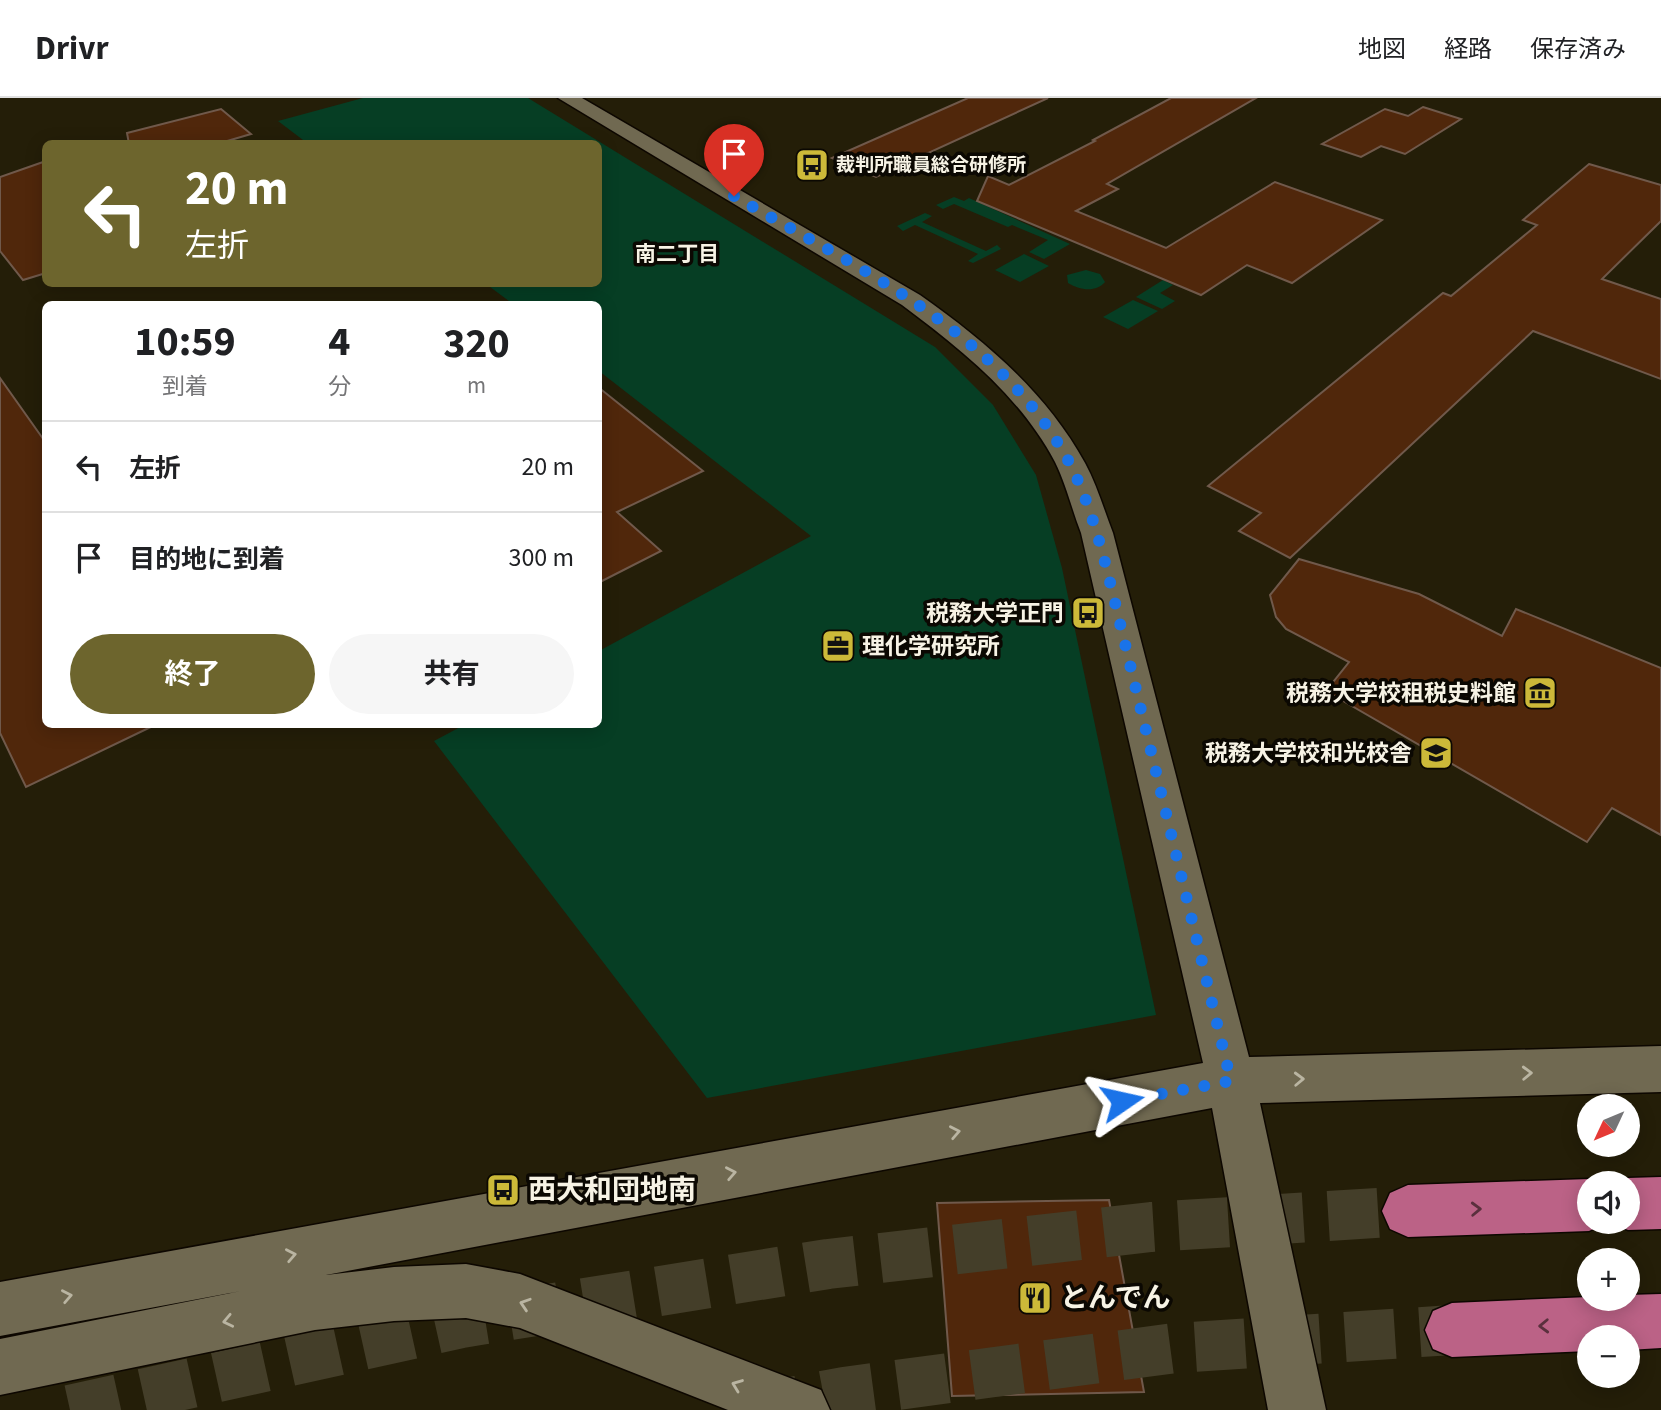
<!DOCTYPE html>
<html lang="ja">
<head>
<meta charset="utf-8">
<style>
  body { margin:0; font-family:"Source Sans 3","Noto Sans JP",sans-serif; background:#f6f6f6; color:#202124; height:100vh; display:flex; flex-direction:column; font-size:26px; white-space:nowrap }
  * { box-sizing:border-box; margin:0 }
  p { font-size:23px; color:#757577 }
  .icon { flex:none; width:38px; height:38px; fill:none; stroke:currentColor; stroke-width:2; stroke-linecap:round; stroke-linejoin:round }
  .map { position:relative; flex:1; overflow:hidden }
  .drawer { position:absolute; left:42px; top:203px; width:560px; height:427px; display:flex; flex-direction:column; background:#fff; border-radius:10px; box-shadow:0 4px 18px #0003 }
  .drawer>* { flex:none }
  .hud { position:absolute; left:42px; top:42px; width:560px; height:147px; border-radius:10px; box-shadow:0 4px 18px #0003; background:#6d652d; color:#fff; overflow:hidden }
  .needle { width:46px; rotate:226deg }
  .buttons { position:absolute; left:1577px; top:996px; display:grid; gap:14px }
  .buttons a { display:grid; place-items:center; width:63px; height:63px; border-radius:50%; background:#fff; box-shadow:0 4px 18px #0003; font-size:35px }
  .pin { position:absolute; display:grid; place-items:center; width:60px; height:60px; color:#fff; margin:-72px -30px; border-radius:50% 50% 50% 0; rotate:-45deg; box-shadow:0 0 7px #0007 }
  .pin .icon { rotate:45deg }
  .me { position:absolute; width:77px; margin:-38px; rotate:79deg; stroke-linejoin:round; filter:drop-shadow(0 0 5px #0008) }
  .turn { display:flex; align-items:center; gap:24px; height:147px; padding:0 28px; font-size:32px }
  .turn .icon { width:91px; height:91px; stroke-width:2.5 }
  .turn b { display:block; font-size:49px; line-height:60px }
  .eta { display:flex; justify-content:space-evenly; align-items:center; height:119px; text-align:center }
  .eta b { font-size:42px; font-weight:700; line-height:49px }
  .button { display:flex; gap:14px; margin-top:auto; padding:14px 28px }
  .button a { flex:1; height:80px; border-radius:42px; background:#6d652d; color:#fff; font-size:28px; font-weight:700; line-height:80px; text-align:center }
  .button a+a { background:#f6f6f6; color:#202124 }
  ul { padding:0; list-style:none }
  li { display:flex; align-items:center; gap:21px; height:91px; padding:0 28px; border-top:2px solid #e0e0e0 }
  li div { flex:1 }
  li b { display:block; font-size:26px }
  li em { font-style:normal }
  header { display:flex; align-items:center; gap:42px; box-sizing:border-box; height:98px; padding:0 35px; background:#fff; border-bottom:2px solid #e0e0e0 }
  header strong { font-size:33px }
  nav { display:flex; gap:38px; margin-inline-start:auto; font-size:24px }
  .map>svg:first-child { display:block }
  .green { fill:#063e24 }
  .building { fill:#50270b; stroke:#70594b; stroke-width:2 }
  .lines { fill:none; stroke-linecap:round; stroke-linejoin:round }
  .motorway-tunnel { stroke:#443e29; stroke-width:50; stroke-dasharray:50 25; stroke-linecap:butt }
  .tertiary-casing { stroke:#0d0700; stroke-width:3 }
  .motorway-casing { stroke:#0d0700; stroke-width:3 }
  .tertiary { fill:#706951; fill-rule:evenodd }
  .motorway { fill:#bb6286; fill-rule:evenodd }
  .oneway { stroke:#bab5a2 }
  .oneway2 { stroke:#5a303d }
  .route { stroke:#1a73e8; stroke-width:12; stroke-dasharray:0 21.6 }
  .labels { text-anchor:middle; dominant-baseline:central; stroke-width:7; stroke-linejoin:round; paint-order:stroke }
  .far-poi-label { font-size:19px; font-weight:bold; fill:#f7f3e5; stroke:#0b0802; text-anchor:start }
  .far-neighbourhood-label { font-size:21px; font-weight:bold; fill:#f7f3e5; stroke:#0b0802 }
  .poi-label { font-size:23px; font-weight:bold; fill:#f7f3e5; stroke:#0b0802; text-anchor:end }
  .near-poi-label { font-size:28px; font-weight:bold; fill:#f7f3e5; stroke:#0b0802; text-anchor:start }
</style>
</head>
<body>
<header>
<strong>Drivr</strong>
<nav><a>地図</a><a>経路</a><a>保存済み</a></nav>
</header>
<div class="map">
<svg width="1661" height="1312" viewBox="0 0 1661 1312">
  <rect width="100%" height="100%" fill="#241e08"/>
  <g class="green">
    <path d="M363,0H528L935,249L993,307L1036,377L1062,470L1156,917L707,1000L434,643L464,627L598,626L599,553L811,438L599,273L598,206H513L486,186H598V46L307,45L278,23Z"/>
    <path d="M954,99L964,103L969,100L1070,146L1044,161L1029,154L1048,142L1012,127L1008,129L954,106L943,111L936,107Z"/>
    <path d="M925,115L932,118L922,124L986,153L997,147L1001,151L973,165L968,163L978,156L915,127L903,133L897,128Z"/>
    <path d="M1024,156L1049,168L1020,184L995,172Z"/>
    <path d="M1086,172L1100,176L1105,184C1096,195 1079,192 1068,185L1067,177Z"/>
    <path d="M1163,182L1173,187L1160,195L1175,203L1162,211L1136,199Z"/>
    <path d="M1133,202L1158,213L1128,231L1103,219Z"/>
  </g>
  <g class="building">
    <path d="M968,0H1048L876,79L832,60Z"/>
    <path d="M1171,0H1256L1107,86L1118,91L1076,113L1166,150L1275,84L1382,122L1292,185L1247,167L1201,197L977,103L988,78L1009,87L1095,43L1093,42Z"/>
    <path d="M1423,9L1461,21L1405,56L1381,48L1361,59L1322,46L1385,11L1408,18Z"/>
    <path d="M221,11L251,36L217,46H129L127,35Z"/>
    <path d="M46,63V175L23,182L0,153V79Z"/>
    <path d="M1589,66L1661,87V123L1602,181L1661,201V281L1533,233L1290,460L1239,433L1261,415L1208,388L1443,195L1451,198L1537,127L1523,122Z"/>
    <path d="M0,280L46,345V626H157L26,689L0,635Z"/>
    <path d="M598,289L703,373L617,414L661,453L598,485Z"/>
    <path d="M1299,461L1419,496L1502,538L1516,511L1661,570V737L1612,710L1587,744L1326,593L1349,564L1286,531L1276,519L1270,497Z"/>
    <path d="M1109,1102L1144,1294L952,1298L937,1105Z"/>
  </g>
  <g class="lines">
    <g class="motorway-tunnel">
      <path d="M70,1312L461,1225L828,1166L1151,1129L1408,1113"/>
      <path d="M750,1312L844,1294L1175,1250L1452,1232"/>
    </g>
    <defs>
      <path id="tertiary" d="M558,0H582L920,197C985,243 1046,294 1085,365C1097,387 1104,412 1113,435L1249,959L1661,948V994L1260,1005L1326,1312H1268L1212,1010L326,1177L394,1169L466,1166L520,1176L821,1292L830,1312H728L520,1230L466,1220L394,1223L315,1232L0,1297V1241L241,1193L0,1238V1184L1203,965L1081,435C1072,412 1066,386 1055,364C1020,298 961,251 902,207Z"/>
      <g id="motorway">
        <path d="M1661,1079V1131L1628,1132L1610,1124H1628V1085H1617L1628,1080Z"/>
        <path d="M1589,1081L1598,1085H1589V1124H1608L1589,1133L1408,1139L1390,1131L1382,1113L1390,1095L1408,1087Z"/>
        <path d="M1661,1196V1250L1628,1252V1239H1589V1253L1452,1259L1433,1251L1425,1232L1433,1213L1452,1205L1589,1199L1628,1200V1197Z"/>
      </g>
    </defs>
    <use href="#tertiary" class="tertiary-casing"/>
    <use href="#motorway" class="motorway-casing"/>
    <use href="#tertiary" class="tertiary"/>
    <use href="#motorway" class="motorway"/>
  </g>
  <defs><path id="oneway-chevron" d="M-2-3.5L2.5 0L-2 3.5" fill="none" stroke-width="1.6" stroke-linecap="round" stroke-linejoin="round" transform="scale(1.75)"/></defs>
  <g class="oneway">
    <use href="#oneway-chevron" transform="translate(1527 975) rotate(-2)"/>
    <use href="#oneway-chevron" transform="translate(1299 981) rotate(-2)"/>
    <use href="#oneway-chevron" transform="translate(955 1034) rotate(-11)"/>
    <use href="#oneway-chevron" transform="translate(731 1075) rotate(-11)"/>
    <use href="#oneway-chevron" transform="translate(291 1157) rotate(-11)"/>
    <use href="#oneway-chevron" transform="translate(67 1198) rotate(-11)"/>
    <use href="#oneway-chevron" transform="translate(525 1206) rotate(-162)"/>
    <use href="#oneway-chevron" transform="translate(228 1223) rotate(168)"/>
    <use href="#oneway-chevron" transform="translate(737 1287) rotate(-159)"/>
  </g>
  <g class="oneway2">
    <use href="#oneway-chevron" transform="translate(1476 1111) rotate(-2)"/>
    <use href="#oneway-chevron" transform="translate(1544 1228) rotate(178)"/>
  </g>
  <g class="lines">
    <path class="route" d="M734,98C857,170 998,233 1069,364C1088,400 1099,441 1109,480L1231,983L1122,1003"/>
  </g>
  <defs>
    <symbol id="bus-square" viewBox="-11 -11 22 22"><rect x="-9" y="-9" width="18" height="18" rx="4" fill="#ccb939" stroke="#0b0802"/><path d="M-5-6H5V4H4V6H2V4H-2V6H-4V4H-5ZM-3.5-4V0h7V-4ZM-3.5 1.2v1.5H-2V1.2ZM2 1.2v1.5H3.5V1.2Z" fill="#111"/></symbol>
    <symbol id="office-square" viewBox="-11 -11 22 22"><rect x="-9" y="-9" width="18" height="18" rx="4" fill="#ccb939" stroke="#0b0802"/><path d="M-6-3h4V-5.5h4V-3h4V5H-6ZM-1-4.5V-3h2v-1.5ZM-6 0V1H6V0Z" fill="#111"/></symbol>
    <symbol id="museum-square" viewBox="-11 -11 22 22"><rect x="-9" y="-9" width="18" height="18" rx="4" fill="#ccb939" stroke="#0b0802"/><path d="M0-6L6-3V-2H-6V-3ZM-5-1h2V3h-2ZM-1-1h2V3h-2ZM3-1h2V3H3ZM-6 4H6V6H-6Z" fill="#111"/></symbol>
    <symbol id="university-square" viewBox="-11 -11 22 22"><rect x="-9" y="-9" width="18" height="18" rx="4" fill="#ccb939" stroke="#0b0802"/><path d="M0-5L7-2L0 1L-7-2ZM-4 1L0 2.5L4 1V4Q0 6-4 4Z" fill="#111"/></symbol>
    <symbol id="restaurant-square" viewBox="-11 -11 22 22"><rect x="-9" y="-9" width="18" height="18" rx="4" fill="#ccb939" stroke="#0b0802"/><path d="M-5-6h1v4h1v-4h1v4h1v-4h1v5L-1.5 .5V6h-2V.5L-5-1ZM5-6V6H3V1.5H1.5Q1.5-4 5-6Z" fill="#111"/></symbol>
  </defs>
  <g fill-rule="evenodd">
    <use href="#bus-square" x="793" y="48" width="38" height="38"/>
    <use href="#bus-square" x="1069" y="496" width="38" height="38"/>
    <use href="#office-square" x="819" y="529" width="38" height="38"/>
    <use href="#museum-square" x="1521" y="576" width="38" height="38"/>
    <use href="#university-square" x="1417" y="636" width="38" height="38"/>
    <use href="#bus-square" x="484" y="1073" width="38" height="38"/>
    <use href="#restaurant-square" x="1016" y="1181" width="38" height="38"/>
  </g>
  <g class="labels">
    <g class="far-poi-label">
      <text x="836" y="67">裁判所職員総合研修所</text>
    </g>
    <g class="far-neighbourhood-label">
      <text x="677" y="156">南二丁目</text>
    </g>
    <g class="poi-label">
      <text x="1064" y="515">税務大学正門</text>
      <text x="862" y="548" text-anchor="start">理化学研究所</text>
      <text x="1516" y="595">税務大学校租税史料館</text>
      <text x="1412" y="655">税務大学校和光校舎</text>
    </g>
    <g class="near-poi-label">
      <text x="528" y="1092">西大和団地南</text>
      <text x="1060" y="1200">とんでん</text>
    </g>
  </g>
</svg>
<div class="buttons">
<a><svg class="needle" viewBox="-14 -14 28 28"><path d="M0-13l5 13h-10z" fill="#e53935"/><path d="M0 13l5-13h-10z" fill="#757577"/></svg></a>
<a><svg class="icon" aria-label="sound" viewBox="0 0 24 24"><path d="M4 9h4l5-4v14l-5-4H4zM17 9q2 3 0 6"/></svg></a>
<a>+</a>
<a>−</a>
</div>
<div class="pin" style="left:734px;top:98px;background:#d93025"><svg class="icon" aria-label="arrive" viewBox="0 0 24 24"><path d="M6 21V4h12l-3 4 3 4H6"/></svg></div>
<svg class="me" style="left:1122px;top:1003px" viewBox="-20 -20 40 40"><path d="M0-17L14 15 0 8-14 15z" fill="#1a73e8" stroke="#fff" stroke-width="4"/></svg>
<div class="hud">
<div class="turn"><svg class="icon" aria-label="left" viewBox="0 0 24 24"><path d="M17 20v-9H6M10 6l-5 5 5 5"/></svg><div><b>20 m</b>左折</div></div>
</div>
<section class="drawer">
<div class="eta">
<div><b>10:59</b><p>到着</p></div>
<div><b>4</b><p>分</p></div>
<div><b>320</b><p>m</p></div>
</div>
<ul>
<li><svg class="icon" aria-label="left" viewBox="0 0 24 24"><path d="M17 20v-9H6M10 6l-5 5 5 5"/></svg><div><b>左折</b></div><em>20 m</em></li>
<li><svg class="icon" aria-label="arrive" viewBox="0 0 24 24"><path d="M6 21V4h12l-3 4 3 4H6"/></svg><div><b>目的地に到着</b></div><em>300 m</em></li>
</ul>
<div class="button"><a>終了</a><a>共有</a></div>
</section>
</div>
</body>
</html>
